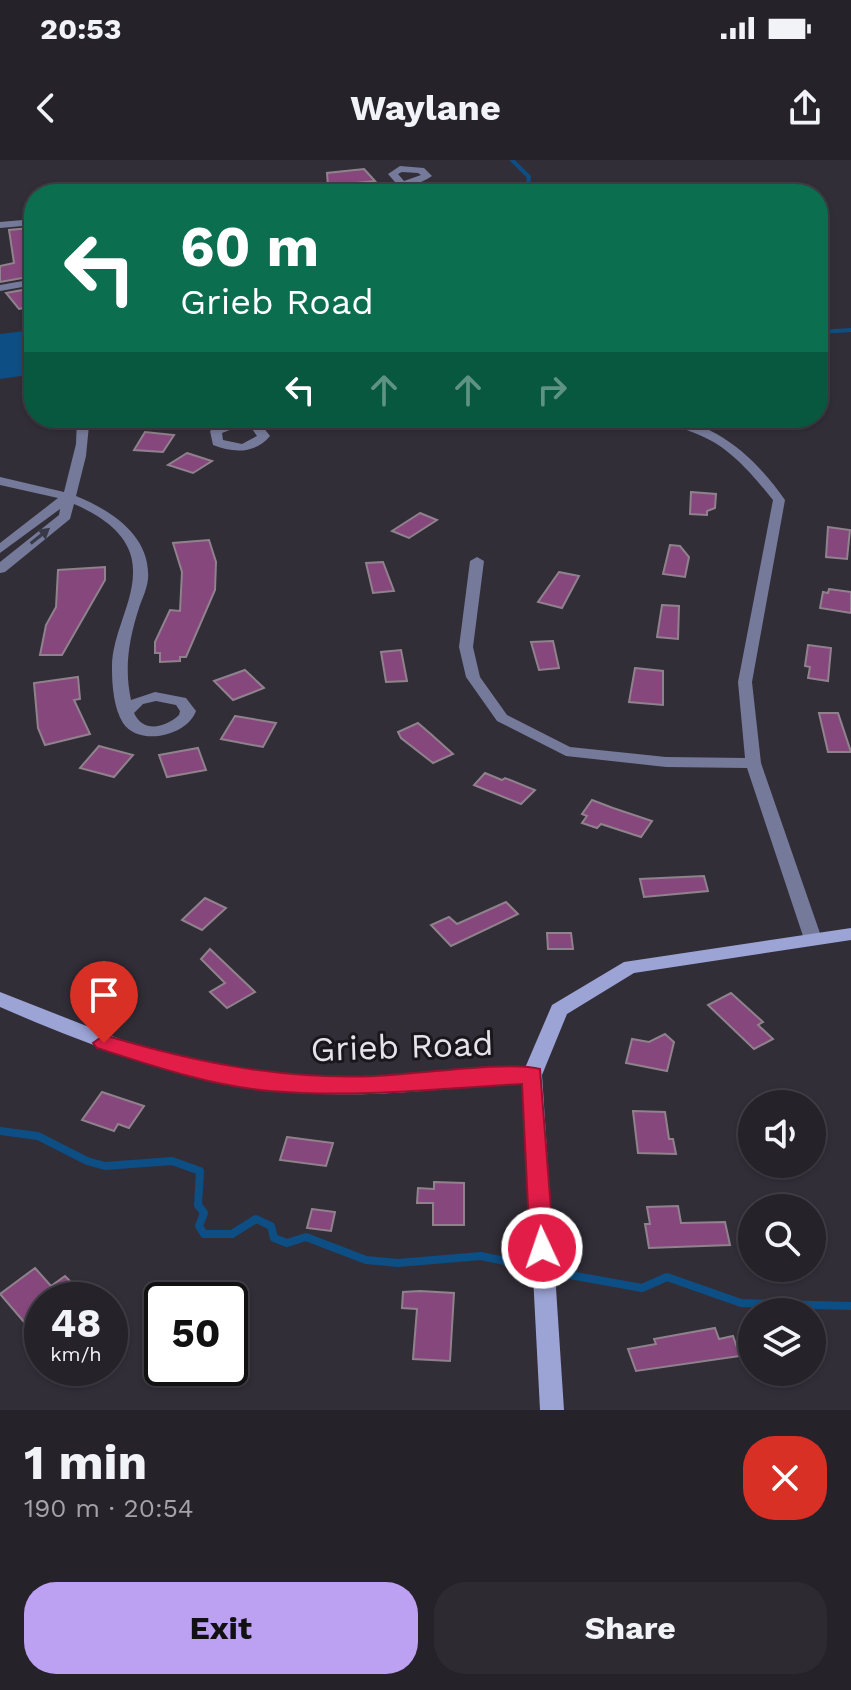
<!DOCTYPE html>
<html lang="en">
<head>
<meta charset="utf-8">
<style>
  body { margin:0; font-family:"Work Sans",sans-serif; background:#2e2a32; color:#f1f3f6; height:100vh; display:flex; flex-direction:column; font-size:30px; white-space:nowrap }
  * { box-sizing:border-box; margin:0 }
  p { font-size:26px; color:#a4a4a8 }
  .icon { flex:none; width:44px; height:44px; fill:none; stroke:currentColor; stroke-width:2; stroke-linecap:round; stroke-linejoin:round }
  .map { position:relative; height:1250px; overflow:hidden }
  .drawer { display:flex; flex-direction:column; background:#26222a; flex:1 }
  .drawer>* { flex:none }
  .top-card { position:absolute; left:24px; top:24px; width:804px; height:244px; border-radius:32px; box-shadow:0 2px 6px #0004,0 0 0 2px #423f47; background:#0b6e4f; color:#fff; overflow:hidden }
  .buttons { position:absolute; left:738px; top:930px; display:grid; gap:16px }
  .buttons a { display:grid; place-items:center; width:88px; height:88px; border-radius:50%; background:#26222a; box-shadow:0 2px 6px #0004,0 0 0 2px #423f47; font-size:40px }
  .speed { position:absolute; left:24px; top:1122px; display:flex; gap:16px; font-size:40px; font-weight:700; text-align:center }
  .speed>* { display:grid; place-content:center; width:104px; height:104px; border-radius:50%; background:#26222a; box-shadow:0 2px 6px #0004,0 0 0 2px #423f47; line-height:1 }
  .speed small { font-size:20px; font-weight:400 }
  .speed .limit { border:4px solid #111; border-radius:12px; background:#fff; color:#111 }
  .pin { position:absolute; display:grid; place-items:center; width:68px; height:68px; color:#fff; margin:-82px -34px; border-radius:50% 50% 50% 0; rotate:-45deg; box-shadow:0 0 8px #0007 }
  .pin .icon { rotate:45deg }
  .me { position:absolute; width:88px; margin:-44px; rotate:357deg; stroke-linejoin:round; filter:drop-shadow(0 0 6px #0008) }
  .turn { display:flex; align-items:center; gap:28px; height:168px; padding:0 24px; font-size:36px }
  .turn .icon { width:104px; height:104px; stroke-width:2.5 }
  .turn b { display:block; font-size:56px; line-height:68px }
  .lanes { display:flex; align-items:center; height:76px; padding:0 24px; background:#0003; justify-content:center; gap:40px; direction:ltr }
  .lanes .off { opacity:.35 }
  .round { display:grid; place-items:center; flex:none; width:84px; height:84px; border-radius:32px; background:#2e2a32 }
  .overview { display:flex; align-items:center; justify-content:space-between; height:136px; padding:0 24px }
  h1 { font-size:48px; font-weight:700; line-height:60px }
  .action { display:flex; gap:16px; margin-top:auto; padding:16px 24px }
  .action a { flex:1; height:92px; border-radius:32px; background:#bca0f2; color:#111; font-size:32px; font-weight:700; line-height:92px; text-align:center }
  .action a+a { background:#2e2a32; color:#f1f3f6 }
  .status { display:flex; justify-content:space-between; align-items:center; height:56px; padding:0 40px; background:#26222a; direction:ltr }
  .status svg { height:22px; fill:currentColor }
  header { display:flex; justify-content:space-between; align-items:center; height:104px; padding:0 24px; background:#26222a; font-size:36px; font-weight:700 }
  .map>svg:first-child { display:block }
  .water { fill:#0d4e84 }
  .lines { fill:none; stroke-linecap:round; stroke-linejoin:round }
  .stream-far1 { stroke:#0d4e84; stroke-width:4 }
  .stream { stroke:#0d4e84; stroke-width:8 }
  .building { fill:#86487c; stroke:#8f828c; stroke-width:2 }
  .street { fill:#757a9a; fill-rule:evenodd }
  .secondary { fill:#9ca4d6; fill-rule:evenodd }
  .oneway { fill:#393a48 }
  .route { fill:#e11d48; stroke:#92132f; stroke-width:2 }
  .labels { text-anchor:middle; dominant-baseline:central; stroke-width:6; stroke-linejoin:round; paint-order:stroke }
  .near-street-label { font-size:34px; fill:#e6e3ea; stroke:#19171c }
</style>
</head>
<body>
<div class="status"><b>20:53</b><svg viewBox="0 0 49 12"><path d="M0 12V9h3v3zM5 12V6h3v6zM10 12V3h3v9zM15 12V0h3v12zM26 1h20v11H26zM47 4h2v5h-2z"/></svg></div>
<header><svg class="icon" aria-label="back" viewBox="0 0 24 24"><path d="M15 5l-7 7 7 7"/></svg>Waylane<svg class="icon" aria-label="share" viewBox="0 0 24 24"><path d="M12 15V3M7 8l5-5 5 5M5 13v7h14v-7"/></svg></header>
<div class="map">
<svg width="851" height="1250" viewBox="0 0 851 1250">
  <rect width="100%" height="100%" fill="#322e38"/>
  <path class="water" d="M34,170V214L0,219V174Z"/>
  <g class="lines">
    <g class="stream-far1">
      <path d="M512,0L529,17L528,24L550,34"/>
      <path d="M818,172L851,170"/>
    </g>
    <g class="stream">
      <path d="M0,971L38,976L87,1001L105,1006L172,1001L200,1011L198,1045L204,1053L199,1066L204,1074H232L256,1059L271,1066L274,1078L287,1083L306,1077L366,1100L398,1103L481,1096L538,1108"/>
      <path d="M548,1111L642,1128L667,1117L741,1143L851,1146"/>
    </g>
  </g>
  <g class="building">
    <path d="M364,9L375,21L328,26L327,13Z"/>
    <path d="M30,68L34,71V116L0,122V106L14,103L9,70Z"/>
    <path d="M34,128V146L19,149L6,133Z"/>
    <path d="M145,272L174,275L163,292L134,290Z"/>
    <path d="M187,293L212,301L193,313L168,305Z"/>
    <path d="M691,332L716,334L715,348L707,351V355L690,354Z"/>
    <path d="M420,353L437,360L409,378L392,371Z"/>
    <path d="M828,367L850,370L847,399L826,397Z"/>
    <path d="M209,380L216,402L215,430L186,497H180V501L160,502V493H155V482L170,450L180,451L182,412L173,383Z"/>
    <path d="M670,385L680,386L689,397L685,417L663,414Z"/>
    <path d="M383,402L394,431L373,433L366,403Z"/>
    <path d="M105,407V420L62,495H40L46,465L56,447L58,410Z"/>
    <path d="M559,412L579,416L562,448L538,442Z"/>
    <path d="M829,429L851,432V453L820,448L823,432L828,433Z"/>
    <path d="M662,445L679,446L678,479L657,477Z"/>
    <path d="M553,481L559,508L539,510L531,482Z"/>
    <path d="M808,485L831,488L828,521L808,518L810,507L805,506Z"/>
    <path d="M401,490L407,521L386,522L381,492Z"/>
    <path d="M635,508L663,511V545L629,542Z"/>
    <path d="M245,510L264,528L233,540L214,521Z"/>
    <path d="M78,517L80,539L74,540L90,574L45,585L38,568L34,523Z"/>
    <path d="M819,553H838L851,592H828Z"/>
    <path d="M235,556L276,563L263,587L221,579Z"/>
    <path d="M418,563L433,576L453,594L433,603L401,578L398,572Z"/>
    <path d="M99,586L133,595L114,617L80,608Z"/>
    <path d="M198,588L206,610L167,617L159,595Z"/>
    <path d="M485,613L502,620L505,618L535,630L521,644L474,625Z"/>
    <path d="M592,640L613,648L652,661L641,677L601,664L597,668L582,663L587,656L582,654Z"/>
    <path d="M704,716L708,731L644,737L640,719Z"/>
    <path d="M205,738L226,748L202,770L182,760Z"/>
    <path d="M506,742L518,754L451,786L431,765L449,757L457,764Z"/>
    <path d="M547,773H571L573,789H548Z"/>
    <path d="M210,789L255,832L227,848L210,832L225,823L201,799Z"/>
    <path d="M731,833L763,862L758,865L773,879L754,889L708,845Z"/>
    <path d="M665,874L674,882L667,911L626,903L632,879L649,882Z"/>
    <path d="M102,932L144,946L129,968L118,964L114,971L82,960Z"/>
    <path d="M633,951L665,952L669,979H673L676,994L638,993Z"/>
    <path d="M287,977L333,983L326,1006L280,1000Z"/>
    <path d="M434,1022L464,1023V1065H433V1043H417L418,1028L434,1029Z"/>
    <path d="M678,1046L681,1063L725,1062L730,1085L649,1088L645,1064H650L647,1047Z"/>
    <path d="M312,1049L335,1052L331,1071L307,1068Z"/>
    <path d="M35,1108L51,1126L65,1116L78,1129L64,1140H42V1183L0,1134Z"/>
    <path d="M420,1131L454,1133L450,1201L413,1199L417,1149L402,1148L403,1132Z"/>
    <path d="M715,1168L719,1179L733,1176L740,1196L636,1211L628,1189L656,1184L654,1179Z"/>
  </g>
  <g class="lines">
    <g class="street">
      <path d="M400,6L424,8L432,16C403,36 344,34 310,34L315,31L395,22L388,14ZM402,12L418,13L421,15L404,21L398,14Z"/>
      <path d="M34,59V65L0,68V62Z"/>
      <path d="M34,119V125L0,131V125Z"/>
      <path d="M77,258H179L256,262L260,263L270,276C255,294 233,293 213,285L210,271L214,268L158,264L89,265L86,296L76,336C110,350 151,375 148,419C147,429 142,439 139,448C129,479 124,508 131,540L155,532L186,538L196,551C187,576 139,587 123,563C114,549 112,526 112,509C111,470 141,434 131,396C124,370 97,354 74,344L70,359L5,412L0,413V402L59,355L60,349L0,393V383L58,338L0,325V317L64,332L76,284ZM235,268L252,269L257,276L242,284L223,280L222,273ZM156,541L176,545L180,551L179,555C165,568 143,573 134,553L143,544Z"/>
      <path d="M656,258C713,258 754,296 785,340L752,522L761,603L822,779L819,783H807L804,779L747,608L666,607L566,596L497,561L466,517L459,487L470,401L477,397L484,401L473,487L480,517L507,555L570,587L666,597L745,598L738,522L773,340C751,313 730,287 697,274C684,268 667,266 656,258Z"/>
    </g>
    <path class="secondary" d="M851,768V780L634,813L567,854L542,915L564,1250H540L523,923C448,928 373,938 297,933C194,925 94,888 0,847V832L135,885L196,902L265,915L364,919L525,908L552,845L624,802Z"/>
  </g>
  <defs><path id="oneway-solid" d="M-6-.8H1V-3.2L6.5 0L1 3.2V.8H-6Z" transform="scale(2)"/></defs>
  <use class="oneway" href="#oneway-solid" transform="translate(40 376) rotate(-39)"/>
  <path class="route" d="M104,875C194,902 281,920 375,916C412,915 511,900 540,909L554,1088L550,1095L542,1098L533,1095L530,1088L522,924C438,929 353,938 270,931C211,926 153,906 97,888L93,883Z"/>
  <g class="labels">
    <g class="near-street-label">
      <text transform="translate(402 886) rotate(-2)">Grieb Road</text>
    </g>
  </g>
</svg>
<div class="buttons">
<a><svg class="icon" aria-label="sound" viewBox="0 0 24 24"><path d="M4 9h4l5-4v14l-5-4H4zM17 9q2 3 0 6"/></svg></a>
<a><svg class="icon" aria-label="search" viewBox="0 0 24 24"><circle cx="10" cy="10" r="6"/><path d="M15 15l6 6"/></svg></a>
<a><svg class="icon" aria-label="layers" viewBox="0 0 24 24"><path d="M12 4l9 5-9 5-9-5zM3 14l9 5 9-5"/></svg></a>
</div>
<div class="speed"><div>48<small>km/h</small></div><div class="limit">50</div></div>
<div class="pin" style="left:104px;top:883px;background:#d93025"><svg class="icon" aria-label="arrive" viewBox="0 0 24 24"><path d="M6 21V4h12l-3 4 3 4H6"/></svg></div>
<svg class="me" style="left:542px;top:1088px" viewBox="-20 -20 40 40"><circle r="17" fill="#e11d48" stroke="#fff" stroke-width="3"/><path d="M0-11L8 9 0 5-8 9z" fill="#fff"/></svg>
<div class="top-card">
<div class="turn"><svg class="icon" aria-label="left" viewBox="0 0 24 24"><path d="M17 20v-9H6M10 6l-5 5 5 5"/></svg><div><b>60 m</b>Grieb Road</div></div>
<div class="lanes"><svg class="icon" aria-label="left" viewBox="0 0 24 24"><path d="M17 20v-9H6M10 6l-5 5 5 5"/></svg><svg class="icon off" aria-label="ahead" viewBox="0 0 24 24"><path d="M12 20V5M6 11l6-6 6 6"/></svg><svg class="icon off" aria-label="ahead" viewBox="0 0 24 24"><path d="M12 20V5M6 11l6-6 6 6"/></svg><svg class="icon off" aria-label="right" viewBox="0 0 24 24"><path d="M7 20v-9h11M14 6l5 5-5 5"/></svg></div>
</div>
</div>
<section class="drawer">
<div class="overview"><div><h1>1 min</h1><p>190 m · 20:54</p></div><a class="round" style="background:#d93025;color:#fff"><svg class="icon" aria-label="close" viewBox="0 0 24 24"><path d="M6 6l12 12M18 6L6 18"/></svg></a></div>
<div class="action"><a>Exit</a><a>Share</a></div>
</section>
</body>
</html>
